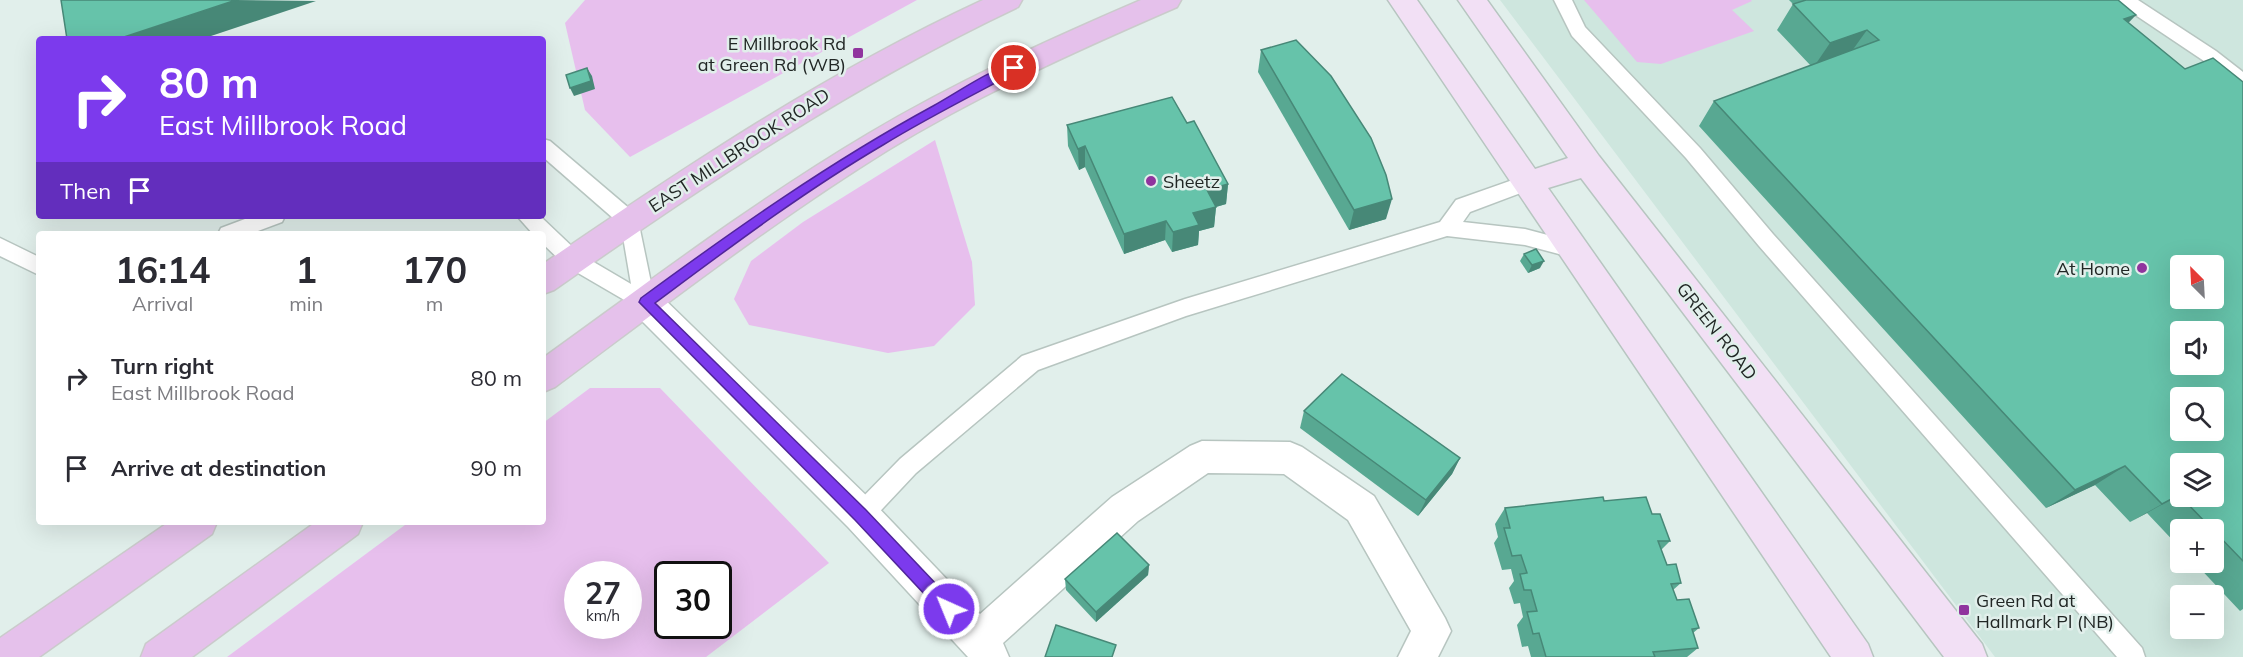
<!DOCTYPE html>
<html lang="en">
<head>
<meta charset="utf-8">
<style>
  body { margin:0; font-family:Mulish,sans-serif; background:#f7f7f7; color:#2b2b33; height:100vh; display:flex; flex-direction:column; font-size:22px; white-space:nowrap }
  * { box-sizing:border-box; margin:0 }
  p { font-size:20px; color:#7c7c81 }
  .icon { flex:none; width:33px; height:33px; fill:none; stroke:currentColor; stroke-width:2; stroke-linecap:round; stroke-linejoin:round }
  .map { position:relative; flex:1; overflow:hidden }
  .drawer { position:absolute; left:36px; top:231px; width:510px; height:294px; display:flex; flex-direction:column; background:#fff; border-radius:6px; box-shadow:0 6px 24px #0002 }
  .drawer>* { flex:none }
  .banner { position:absolute; left:36px; top:36px; width:510px; height:183px; border-radius:6px; box-shadow:0 6px 24px #0002; background:#7c3aed; color:#fff; overflow:hidden }
  .needle { width:39px; rotate:336deg }
  .fabs { position:absolute; left:2170px; top:255px; display:grid; gap:12px }
  .fabs a { display:grid; place-items:center; width:54px; height:54px; border-radius:6px; background:#fff; box-shadow:0 6px 24px #0002; font-size:30px }
  .speed { position:absolute; left:564px; top:561px; display:flex; gap:12px; font-size:30px; font-weight:700; text-align:center }
  .speed>* { display:grid; place-content:center; width:78px; height:78px; border-radius:50%; background:#fff; box-shadow:0 6px 24px #0002; line-height:1 }
  .speed small { font-size:15px; font-weight:400 }
  .speed .limit { border:3px solid #111; border-radius:9px; background:#fff; color:#111 }
  .pin { position:absolute; display:grid; place-items:center; width:51px; height:51px; color:#fff; margin:-26px; border:3px solid #fff; border-radius:50%; box-shadow:0 2px 6px #0007 }
  .me { position:absolute; width:66px; margin:-33px; rotate:316deg; stroke-linejoin:round; filter:drop-shadow(0 0 4px #0008) }
  .turn { display:flex; align-items:center; gap:21px; height:126px; padding:0 24px; font-size:27px }
  .turn .icon { width:78px; height:78px; stroke-width:2.5 }
  .turn b { display:block; font-size:42px; line-height:51px }
  .then { display:flex; align-items:center; height:57px; padding:0 24px; background:#0003; gap:12px; font-size:22px }
  .eta { display:flex; justify-content:space-evenly; align-items:center; height:102px; text-align:center }
  .eta b { font-size:36px; font-weight:700; line-height:42px }
  ul { padding:0; list-style:none }
  li { display:flex; align-items:center; gap:18px; height:90px; padding:0 24px }
  li div { flex:1 }
  li b { display:block; font-size:22px }
  li em { font-style:normal }
  .map>svg:first-child { display:block }
  .built { fill:#cee6de; fill-rule:evenodd }
  .green { fill:#e7bfed; fill-rule:evenodd }
  .lines { fill:none; stroke-linecap:round; stroke-linejoin:round }
  .lane-casing { stroke:#b7c5c0; stroke-width:3 }
  .street-casing { stroke:#b7c5c0; stroke-width:3 }
  .secondary-casing { stroke:#b7c5c0; stroke-width:3 }
  .primary-casing { stroke:#cacbcb; stroke-width:3 }
  .lane { fill:#fff; fill-rule:evenodd }
  .street { fill:#fff; fill-rule:evenodd }
  .secondary { fill:#f2e0f5; fill-rule:evenodd }
  .primary { fill:#e5c1eb; fill-rule:evenodd }
  .wall { fill:#58a892 }
  .shaded-wall { fill:#478877 }
  .building { fill:#66c3aa; stroke:#478877; stroke-width:1.5; fill-rule:evenodd }
  .route { fill:#7c3aed; stroke:#51269a; stroke-width:1.5 }
  .poi-dot { fill:#90349e; stroke:#e1efeb; stroke-width:2 }
  .labels { text-anchor:middle; dominant-baseline:central; stroke-width:5; stroke-linejoin:round; paint-order:stroke }
  .poi-label { font-size:18px; fill:#212725; stroke:#e1efeb; text-anchor:end }
  .street-label { font-size:18px; fill:#212725; stroke:#e1efeb }
</style>
</head>
<body>
<div class="map">
<svg width="2243" height="657" viewBox="0 0 2243 657">
  <rect width="100%" height="100%" fill="#e1efeb"/>
  <path class="built" d="M1500,0H2243V657H1995ZM2181,266H2214V298H2181ZM2181,332H2214V364H2181ZM2181,398H2214V430H2181ZM2181,464H2214V496H2181ZM2181,530H2214V562H2181ZM2181,596H2214V628H2181Z"/>
  <g class="green">
    <path d="M585,0H917L630,157L585,110L565,23Z"/>
    <path d="M1584,0H1751L1752,1L1732,10L1754,31L1661,64L1637,62Z"/>
    <path d="M935,140L972,262L975,305L934,346L888,353L749,325L734,299L751,261L803,222Z"/>
    <path d="M590,388H660L829,563L706,657H227L409,522H543V423ZM578,574H628V626H578ZM668,574H718V626H668Z"/>
  </g>
  <g class="lines">
    <defs>
      <g id="lane">
        <path d="M1554,0H1572L1585,27L1700,148L1773,234L2142,648L2145,657H2117L1759,246L1686,158L1572,36Z"/>
        <path d="M2116,0H2138L2216,51L2243,72V89L2236,87L2204,61L2119,4Z"/>
        <path d="M543,139L550,141L637,215L655,302L652,308L645,311L638,308L566,266L543,244V234H533L517,216H540L580,254L631,284L621,225L543,157Z"/>
        <path d="M1527,175L1534,178L1537,183L1534,188L1470,212L1463,222L1525,229L1574,242L1581,244L1584,250L1581,256L1574,258L1525,245L1447,236L1186,316L1038,370L916,473L869,523L861,526L853,523L850,515L853,507L900,459L1022,356L1185,299L1440,222L1456,200Z"/>
        <path d="M253,216H285L282,222L250,234H218L221,228Z"/>
        <path d="M0,238L39,257V275L0,256Z"/>
      </g>
      <path id="street" d="M645,288L657,292L874,503L980,614L1112,497L1190,446L1202,441L1290,442L1302,447L1374,496L1445,618L1451,631L1438,657H1398L1411,631L1348,520L1284,474L1208,473L1138,521L1003,643L1009,657H968L848,527L633,312L629,302L633,292Z"/>
      <path id="secondary" d="M1388,0H1417L1535,169L1568,158L1458,0H1487L1599,156L1982,644L1987,657H1944L1581,178L1548,188L1868,644L1873,657H1831Z"/>
      <g id="primary">
        <path d="M983,0H1022L1018,7C851,86 705,184 554,290L543,294V264C685,167 827,72 983,0Z"/>
        <path d="M1141,0H1181L1177,7C1078,50 980,94 888,150C772,222 664,306 555,387L543,392V358C650,281 755,201 868,134C955,82 1048,40 1141,0Z"/>
        <path d="M169,522H217L212,534L39,657H0V638Z"/>
        <path d="M316,522H363L358,534L192,657H141L146,644Z"/>
      </g>
    </defs>
    <use href="#lane" class="lane-casing"/>
    <use href="#street" class="street-casing"/>
    <use href="#secondary" class="secondary-casing"/>
    <use href="#primary" class="primary-casing"/>
    <use href="#lane" class="lane"/>
    <use href="#street" class="street"/>
    <use href="#secondary" class="secondary"/>
    <use href="#primary" class="primary"/>
  </g>
  <g class="wall">
    <path d="M1789,0H2118L2128,23L2185,69L2243,82V609L2240,611L2194,562H2214V530H2181V549L2147,513L2130,522L2095,485L2046,508L1699,126L1714,101L1811,66L1777,30L1793,4Z"/>
    <path d="M1261,50L1386,219L1349,230L1258,72Z"/>
    <path d="M1187,123L1228,184L1226,204L1216,207L1214,227L1199,231L1198,245L1172,252L1165,240L1124,254L1085,167L1079,170L1068,146L1067,125Z"/>
    <path d="M1524,254L1540,268L1528,273L1520,261Z"/>
    <path d="M1304,411L1460,458L1452,474L1418,516L1300,428Z"/>
    <path d="M1604,501L1652,514L1670,541L1661,550L1667,565L1681,583L1673,590L1677,600L1699,628L1693,633L1698,648L1687,657H1531L1528,646L1522,647L1517,625L1523,617L1520,603L1514,604L1509,588L1514,581L1511,569L1502,570L1494,543L1498,537L1495,524L1505,508Z"/>
    <path d="M1149,565L1148,575L1096,622L1066,590L1065,579Z"/>
  </g>
  <g class="shaded-wall">
    <path d="M236,0L316,1L202,39H118Z"/>
    <path d="M2136,15L2112,40L2124,19Z"/>
    <path d="M1867,30L1849,55L1813,68L1830,43Z"/>
    <path d="M587,68L592,76L595,89L574,96L570,88Z"/>
    <path d="M1085,146V167L1079,170L1078,149Z"/>
    <path d="M1228,184L1226,204L1205,210L1207,190Z"/>
    <path d="M1392,199L1386,219L1349,230L1354,210Z"/>
    <path d="M1216,207L1214,227L1199,231L1198,245L1172,252L1173,232L1193,213Z"/>
    <path d="M1166,221L1165,240L1124,254V234Z"/>
    <path d="M1544,261L1540,268L1528,273L1532,265Z"/>
    <path d="M1460,458L1452,474L1418,516L1426,500Z"/>
    <path d="M2125,466L2095,485L2046,508L2075,490Z"/>
    <path d="M2179,495L2147,513L2130,522L2162,504Z"/>
    <path d="M1149,565L1148,575L1096,622V612Z"/>
  </g>
  <g class="building">
    <path d="M61,0H236L118,39H67Z"/>
    <path d="M1806,0H2118L2136,15L2124,19L2185,69L2213,58L2243,82V561L2214,531V530H2213L2179,495L2162,504L2125,466L2075,490L1714,101L1879,40L1867,30L1830,43L1793,4ZM2181,266H2214V298H2181ZM2181,332H2214V364H2181ZM2181,398H2214V430H2181ZM2181,464H2214V496H2181Z"/>
    <path d="M1296,40L1331,76L1371,138L1386,175L1392,199L1354,210L1261,50Z"/>
    <path d="M587,68L591,81L570,88L566,75Z"/>
    <path d="M1172,97L1187,123L1194,121L1228,184L1207,190L1216,207L1193,213L1199,225L1173,232L1166,221L1124,234L1085,146L1078,149L1067,125Z"/>
    <path d="M1536,249L1544,261L1532,265L1524,254Z"/>
    <path d="M1342,374L1460,458L1426,500L1304,411Z"/>
    <path d="M1603,497L1604,501L1646,497L1652,514H1660L1670,541H1658L1667,565L1676,564L1681,583L1671,584L1677,600L1689,599L1699,628L1692,629L1698,648L1653,652L1655,657H1546L1539,633L1533,634L1527,612L1537,611L1531,590H1524L1520,574L1527,573L1521,555L1512,556L1504,528H1510L1505,508Z"/>
    <path d="M1117,533L1149,565L1096,612L1065,579Z"/>
    <path d="M1056,625L1116,645L1112,657H1045Z"/>
  </g>
  <path class="route" d="M1014,63L1018,64V71C973,95 927,118 883,145C803,192 729,248 655,303L866,510L955,604L957,609L955,615L949,617L944,615L855,520L639,302L641,298C735,229 830,162 933,106C958,92 988,71 1014,63Z"/>
  <g class="poi-dot">
    <rect x="852" y="47" width="12" height="12" rx="3"/>
    <circle cx="1151" cy="181" r="6"/>
    <circle cx="2142" cy="268" r="6"/>
    <rect x="1958" y="604" width="12" height="12" rx="3"/>
  </g>
  <g class="labels">
    <g class="poi-label">
      <text x="846" y="43">E Millbrook Rd<tspan x="846" dy="21">at Green Rd (WB)</tspan></text>
      <text x="1163" y="181" text-anchor="start">Sheetz</text>
      <text x="2130" y="268">At Home</text>
      <text x="1976" y="600" text-anchor="start">Green Rd at<tspan x="1976" dy="21">Hallmark Pl (NB)</tspan></text>
    </g>
    <g class="street-label">
      <text transform="translate(739 150) rotate(-33)">EAST MILLBROOK ROAD</text>
      <text transform="translate(1717 331) rotate(52)">GREEN ROAD</text>
    </g>
  </g>
</svg>
<div class="fabs">
<a><svg class="needle" viewBox="-14 -14 28 28"><path d="M0-13l5 13h-10z" fill="#e53935"/><path d="M0 13l5-13h-10z" fill="#7c7c81"/></svg></a>
<a><svg class="icon" aria-label="sound" viewBox="0 0 24 24"><path d="M4 9h4l5-4v14l-5-4H4zM17 9q2 3 0 6"/></svg></a>
<a><svg class="icon" aria-label="search" viewBox="0 0 24 24"><circle cx="10" cy="10" r="6"/><path d="M15 15l6 6"/></svg></a>
<a><svg class="icon" aria-label="layers" viewBox="0 0 24 24"><path d="M12 4l9 5-9 5-9-5zM3 14l9 5 9-5"/></svg></a>
<a>+</a>
<a>−</a>
</div>
<div class="speed"><div>27<small>km/h</small></div><div class="limit">30</div></div>
<div class="pin" style="left:1014px;top:68px;background:#d93025"><svg class="icon" aria-label="arrive" viewBox="0 0 24 24"><path d="M6 21V4h12l-3 4 3 4H6"/></svg></div>
<svg class="me" style="left:949px;top:609px" viewBox="-20 -20 40 40"><circle r="17" fill="#7c3aed" stroke="#fff" stroke-width="3"/><path d="M0-11L8 9 0 5-8 9z" fill="#fff"/></svg>
<div class="banner">
<div class="turn"><svg class="icon" aria-label="right" viewBox="0 0 24 24"><path d="M7 20v-9h11M14 6l5 5-5 5"/></svg><div><b>80 m</b>East Millbrook Road</div></div>
<div class="then">Then<svg class="icon" aria-label="arrive" viewBox="0 0 24 24"><path d="M6 21V4h12l-3 4 3 4H6"/></svg></div>
</div>
<section class="drawer">
<div class="eta">
<div><b>16:14</b><p>Arrival</p></div>
<div><b>1</b><p>min</p></div>
<div><b>170</b><p>m</p></div>
</div>
<ul>
<li><svg class="icon" aria-label="right" viewBox="0 0 24 24"><path d="M7 20v-9h11M14 6l5 5-5 5"/></svg><div><b>Turn right</b><p>East Millbrook Road</p></div><em>80 m</em></li>
<li><svg class="icon" aria-label="arrive" viewBox="0 0 24 24"><path d="M6 21V4h12l-3 4 3 4H6"/></svg><div><b>Arrive at destination</b></div><em>90 m</em></li>
</ul>
</section>
</div>
</body>
</html>
